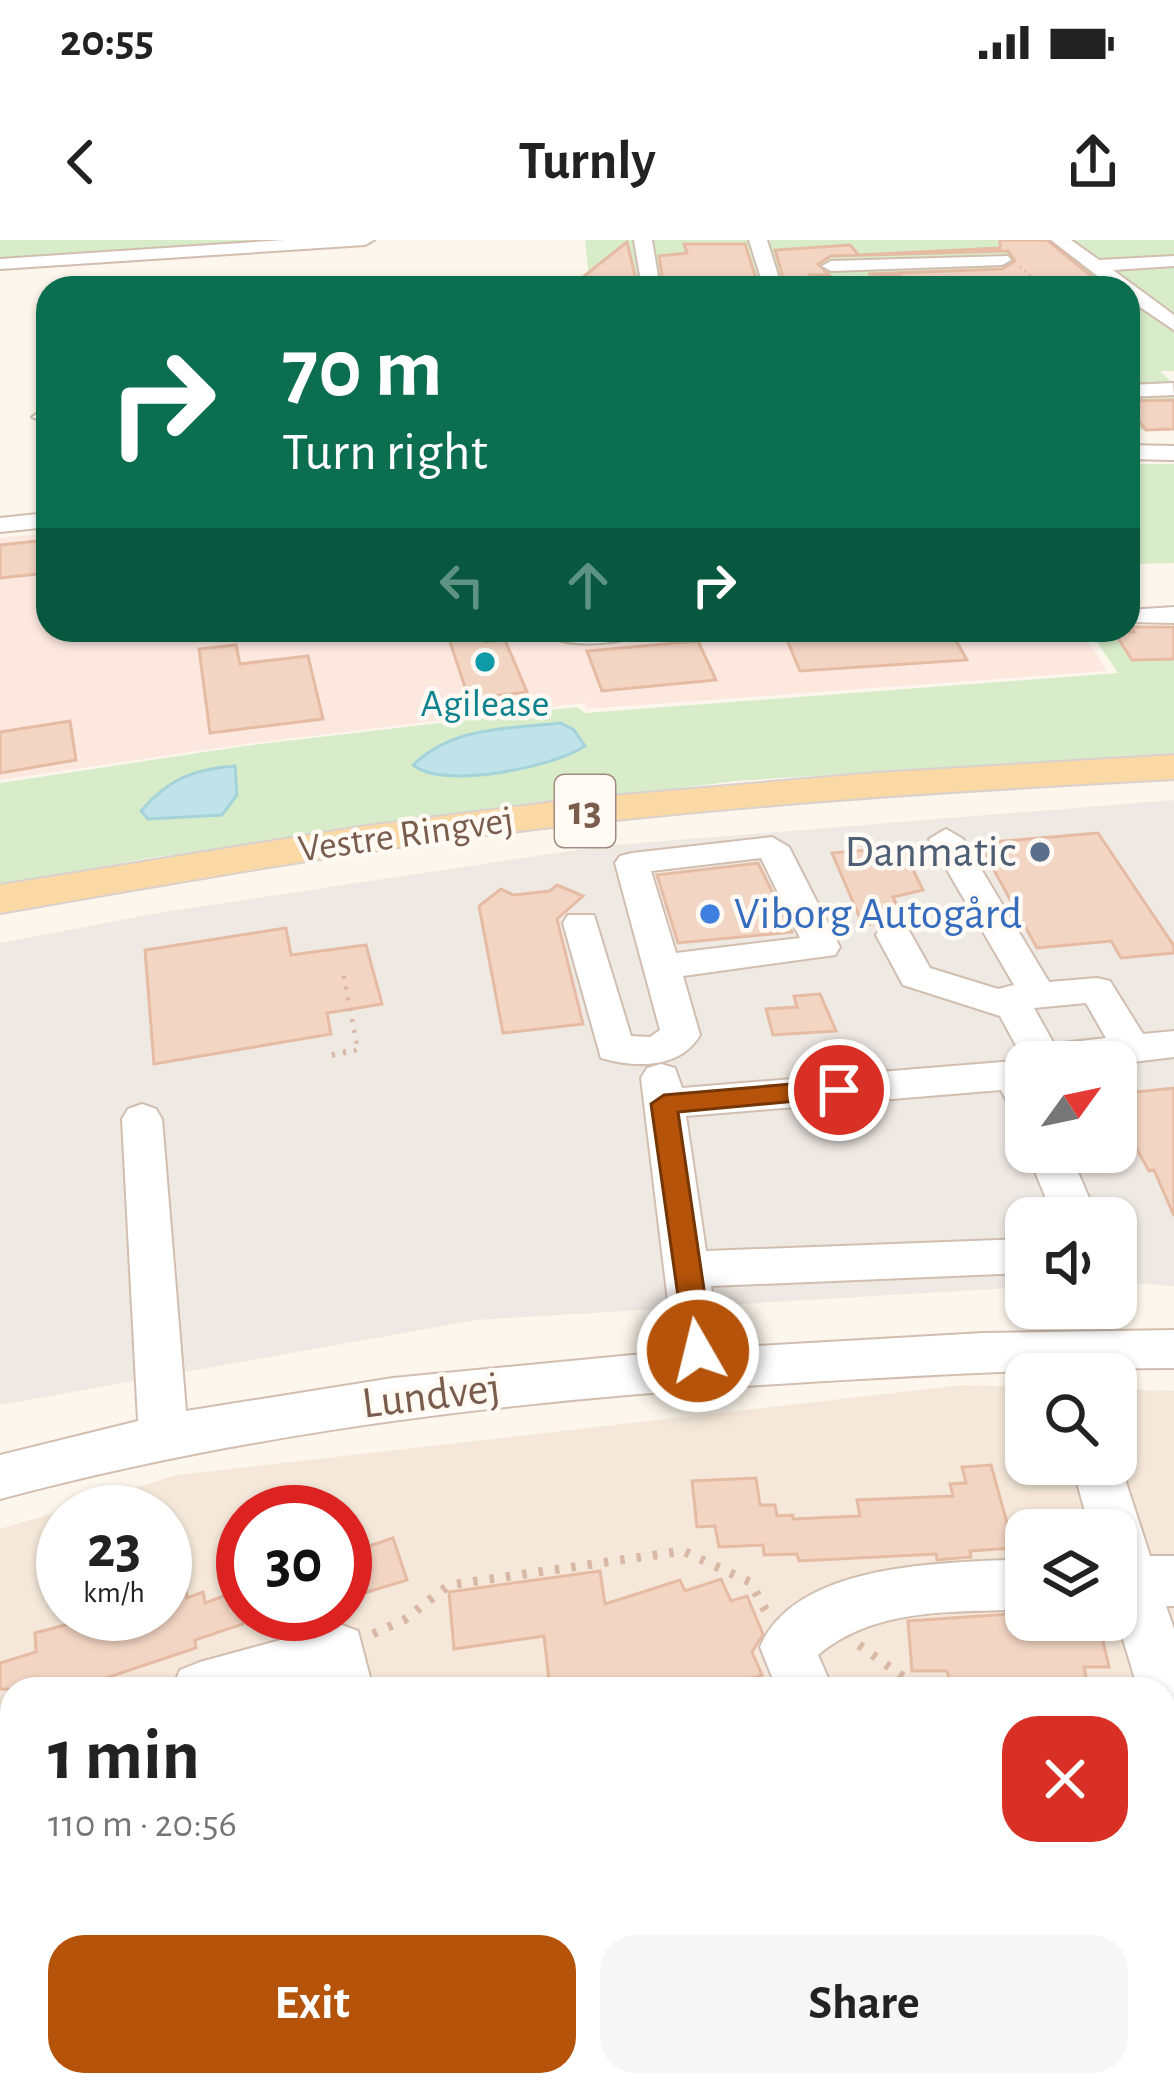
<!DOCTYPE html>
<html lang="en">
<head>
<meta charset="utf-8">
<style>
  body { margin:0; font-family:"Alegreya Sans",sans-serif; background:#f6f6f6; color:#222; height:100vh; display:flex; flex-direction:column; font-size:45px; white-space:nowrap }
  * { box-sizing:border-box; margin:0 }
  p { font-size:39px; color:#767676 }
  .icon { flex:none; width:66px; height:66px; fill:none; stroke:currentColor; stroke-width:2; stroke-linecap:round; stroke-linejoin:round }
  .map { position:relative; flex:1; overflow:hidden }
  .panel { position:absolute; left:0px; top:1437px; width:1176px; height:420px; display:flex; flex-direction:column; background:#fff; border-radius:36px 36px 0 0; box-shadow:0 3px 9px #0004 }
  .panel>* { flex:none }
  .banner { position:absolute; left:36px; top:36px; width:1104px; height:366px; border-radius:36px; box-shadow:0 3px 9px #0004; background:#0b6e4f; color:#fff; overflow:hidden }
  .needle { width:78px; rotate:57deg }
  .tools { position:absolute; left:1005px; top:801px; display:grid; gap:24px }
  .tools a { display:grid; place-items:center; width:132px; height:132px; border-radius:24px; background:#fff; box-shadow:0 3px 9px #0004; font-size:60px }
  .speed { position:absolute; left:36px; top:1245px; display:flex; gap:24px; font-size:60px; font-weight:700; text-align:center }
  .speed>* { display:grid; place-content:center; width:156px; height:156px; border-radius:50%; background:#fff; box-shadow:0 3px 9px #0004; line-height:1 }
  .speed small { font-size:30px; font-weight:400 }
  .speed .limit { border:18px solid #d22; background:#fff; color:#111 }
  .pin { position:absolute; display:grid; place-items:center; width:102px; height:102px; color:#fff; margin:-51px; border:6px solid #fff; border-radius:50%; box-shadow:0 3px 12px #0007 }
  .me { position:absolute; width:132px; margin:-66px; rotate:352deg; stroke-linejoin:round; filter:drop-shadow(0 0 9px #0008) }
  .turn { display:flex; align-items:center; gap:42px; height:252px; padding:0 48px; font-size:54px }
  .turn .icon { width:156px; height:156px; stroke-width:2.5 }
  .turn b { display:block; font-size:84px; line-height:102px }
  .lanes { display:flex; align-items:center; height:114px; padding:0 48px; background:#0003; justify-content:center; gap:60px; direction:ltr }
  .lanes .off { opacity:.35 }
  .round { display:grid; place-items:center; flex:none; width:126px; height:126px; border-radius:36px; background:#f6f6f6 }
  .overview { display:flex; align-items:center; justify-content:space-between; height:204px; padding:0 48px }
  h1 { font-size:72px; font-weight:600; line-height:90px }
  .button { display:flex; gap:24px; margin-top:auto; padding:24px 48px }
  .button a { flex:1; height:138px; border-radius:36px; background:#b45309; color:#fff; font-size:48px; font-weight:600; line-height:138px; text-align:center }
  .button a+a { background:#f6f6f6; color:#222 }
  .status { display:flex; justify-content:space-between; align-items:center; height:84px; padding:0 60px; background:#fff; direction:ltr }
  .status svg { height:33px; fill:currentColor }
  header { display:flex; justify-content:space-between; align-items:center; height:156px; padding:0 48px; background:#fff; font-size:54px; font-weight:600 }
  .map>svg:first-child { display:block }
  .residential { fill:#f5e8da; fill-rule:evenodd }
  .commercial { fill:#fde8e0 }
  .industrial { fill:#efe9e4; fill-rule:evenodd }
  .green { fill:#d8ecc9 }
  .water { fill:#bfe3e8; stroke:#a5d3da; stroke-width:3 }
  .building { fill:#f3d5c3; stroke:#e6bba3; stroke-width:3 }
  .lines { fill:none; stroke-linecap:round; stroke-linejoin:round }
  .minor-casing { stroke:#d1beb0; stroke-width:4 }
  .major-casing { stroke:#dad1cd; stroke-width:4 }
  .path-far3 { stroke:#d9b8a5; stroke-width:3; stroke-dasharray:1.5 4.5; stroke-linecap:butt }
  .path-far2 { stroke:#d9b8a5; stroke-width:4.5; stroke-dasharray:3 8; stroke-linecap:butt }
  .path-far1 { stroke:#d9b8a5; stroke-width:6; stroke-dasharray:3 9; stroke-linecap:butt }
  .path { stroke:#d9b8a5; stroke-width:9; stroke-dasharray:4.5 12; stroke-linecap:butt }
  .minor { fill:#fff; fill-rule:evenodd }
  .major { fill:#fbd9a5; fill-rule:evenodd }
  .route { fill:#b45309; stroke:#753606; stroke-width:3 }
  .culture-dot { fill:#0f9aa8; stroke:#fffaf3; stroke-width:4.5 }
  .service-dot { fill:#5c6f8a; stroke:#fffaf3; stroke-width:4.5 }
  .shop-dot { fill:#3f7fe0; stroke:#fffaf3; stroke-width:4.5 }
  .labels { text-anchor:middle; dominant-baseline:central; stroke-width:9; stroke-linejoin:round; paint-order:stroke }
  .far-culture-label { font-size:39px; fill:#0d838f; stroke:#fffaf3 }
  .far-street-label { font-size:39px; fill:#7a5c4d; stroke:#fffaf3 }
  .shield { fill:#fffaf3; stroke:#a28b7f; stroke-width:3 }
  .shield-label { font-size:42px; font-weight:bold; fill:#7a5c4d }
  .service-label { font-size:45px; fill:#4e5e75; stroke:#fffaf3; text-anchor:end }
  .shop-label { font-size:45px; fill:#366cbe; stroke:#fffaf3; text-anchor:start }
  .street-label { font-size:45px; fill:#7a5c4d; stroke:#fffaf3 }
</style>
</head>
<body>
<div class="status"><b>20:55</b><svg viewBox="0 0 49 12"><path d="M0 12V9h3v3zM5 12V6h3v6zM10 12V3h3v9zM15 12V0h3v12zM26 1h20v11H26zM47 4h2v5h-2z"/></svg></div>
<header><svg class="icon" aria-label="back" viewBox="0 0 24 24"><path d="M15 5l-7 7 7 7"/></svg>Turnly<svg class="icon" aria-label="share" viewBox="0 0 24 24"><path d="M12 15V3M7 8l5-5 5 5M5 13v7h14v-7"/></svg></header>
<div class="map">
<svg width="1174" height="1857" viewBox="0 0 1174 1857">
  <rect width="100%" height="100%" fill="#fdf6ec"/>
  <path class="residential" d="M964,1145L1026,1147V1224H1116V1149L1174,1151V1857H0V1289L177,1235ZM63,1272H165V1374H63ZM243,1272H345V1374H243ZM1026,1290H1116V1380H1026ZM12,1449H1164V1845H12Z"/>
  <path class="commercial" d="M48,293V390H1080L1107,431L586,469L585,463L246,504L0,540V298Z"/>
  <path class="industrial" d="M1174,560V1046L1116,1042V978H1026V1047L476,1080L0,1165V703L158,673L603,606ZM1026,822H1116V912H1026Z"/>
  <g class="green">
    <path d="M0,0H333L0,21Z"/>
    <path d="M585,0H1174V131H1160L1174,144V190H1128V48H590Z"/>
    <path d="M1128,224H1174V323L1128,324Z"/>
    <path d="M1089,390H1114L1132,420L1174,419V513L735,541L149,618L0,645V543L244,506L577,467L585,473L1118,433Z"/>
    <path d="M494,1845H744L748,1857H498Z"/>
  </g>
  <g class="water">
    <path d="M561,483L574,490L585,506C554,527 443,550 413,525C454,486 507,489 561,483Z"/>
    <path d="M235,526L237,555L222,575L148,579L141,571C168,539 194,529 235,526Z"/>
  </g>
  <g class="building">
    <path d="M1000,0H1047L1106,48L1081,40L931,46L906,43L900,35L868,34L1002,29L1015,21L1008,11L831,16L818,24L829,35H810L819,48H786L775,10L850,5L859,15L1000,8Z"/>
    <path d="M627,2L637,44L573,45Z"/>
    <path d="M684,4H745L759,48H664L659,16L687,13Z"/>
    <path d="M1174,160V189L1146,190L1128,168V161Z"/>
    <path d="M48,300V333L0,338V305Z"/>
    <path d="M1131,387H1174V419L1132,420L1115,393L1134,392Z"/>
    <path d="M446,390H479L484,402L505,400L527,452L469,459Z"/>
    <path d="M783,390H950L967,420L800,431Z"/>
    <path d="M698,401L716,440L602,451L587,411Z"/>
    <path d="M236,405L240,424L308,416L323,479L210,493L199,409Z"/>
    <path d="M70,481L76,520L0,533V492Z"/>
    <path d="M1098,593L1174,706V713L1121,718L1111,701L1037,708L979,603Z"/>
    <path d="M902,607L923,650L893,657L904,681L863,685L832,613Z"/>
    <path d="M758,623L792,692L678,703L657,635Z"/>
    <path d="M557,645L583,656L557,679L583,784L503,793L479,666L501,649L513,655L550,651Z"/>
    <path d="M286,688L291,715L366,705L382,764L327,773L331,794L154,824L145,710Z"/>
    <path d="M820,754L836,791L773,795L766,769L797,767L794,756Z"/>
    <path d="M1174,848V976L1154,930L1149,931L1116,872V854Z"/>
    <path d="M991,1225L1014,1308L970,1311L971,1317L937,1320L936,1314L799,1321L797,1314L764,1315L763,1305L719,1307L715,1286L697,1287L692,1241L756,1238L760,1265H775L777,1276L793,1275V1279L860,1276L857,1260L953,1256L950,1244L966,1243L962,1227Z"/>
    <path d="M393,1298L407,1340L345,1359V1314Z"/>
    <path d="M600,1331L605,1364L680,1340L685,1351L721,1339L731,1361L747,1356L763,1394L752,1412L762,1435L722,1449H550L544,1396L454,1409L449,1352Z"/>
    <path d="M243,1349V1384L195,1400L196,1408L79,1447L78,1439L47,1449H0V1423L36,1412L35,1393L107,1374H165V1357L186,1350L187,1358L203,1352L205,1363Z"/>
    <path d="M1026,1373V1380H1042V1384H1099L1109,1427H1084L1087,1442L950,1443L947,1431H912L908,1381Z"/>
  </g>
  <g class="lines">
    <defs>
      <g id="minor">
        <path d="M285,0H374L365,5L0,29V19Z"/>
        <path d="M634,0H652L660,48H642Z"/>
        <path d="M749,0H767L782,48H764Z"/>
        <path d="M1051,0H1071L1099,20L1174,16V26L1113,30L1174,75V90L1128,59V48H1113Z"/>
        <path d="M1008,16L1011,20L1002,25L831,31L822,26L831,21Z"/>
        <path d="M1173,143L1174,155L1128,157V145Z"/>
        <path d="M43,170H48V184L32,177Z"/>
        <path d="M1128,205L1174,206V220L1128,219Z"/>
        <path d="M48,273V287L0,292V278Z"/>
        <path d="M1174,367V383L1128,382V370Z"/>
        <path d="M556,390H645C629,404 584,406 562,401Z"/>
        <path d="M946,589L963,599L1049,742L1097,738L1110,741L1143,794L1174,791V817L1116,824L1026,822V875L1012,871L1001,850L686,876L706,1011L1026,999V1033L711,1046L721,1108L983,1093L1174,1090V1128C1052,1128 931,1135 809,1142C535,1158 265,1188 0,1259V1215L138,1181L122,879L128,869L142,864L156,869L162,879L186,1171L393,1138L674,1111L641,838L647,828L661,824L675,828L682,848L1015,821L1026,824L1000,776L903,745L876,695L881,687H907L930,728L998,749L1014,745L929,599ZM1086,763L1106,798L1054,804L1034,768Z"/>
        <path d="M772,597L789,607L840,707L835,715L683,736L700,795C680,829 636,828 601,818L563,683L568,675H594L631,796L650,797L660,790L615,623L620,616L632,613ZM761,618L800,698L676,713L651,631Z"/>
        <path d="M1027,912H1069L1098,978H1054Z"/>
        <path d="M1116,1211L1150,1316H1174V1366H1166L1174,1389V1553H1164V1449H1138L1116,1376V1290H1090L1072,1224H1116Z"/>
        <path d="M1026,1319V1369C954,1373 876,1366 818,1415L833,1449H777L760,1407C796,1321 947,1323 1026,1319Z"/>
        <path d="M339,1384L358,1391L373,1449H317L316,1443L296,1449H172L180,1430L200,1422Z"/>
        <path d="M12,1484V1542L0,1546V1488Z"/>
        <rect x="1164" y="1584" width="10" height="60"/>
        <path d="M12,1720V1784L0,1788V1724Z"/>
        <path d="M24,1845H94L89,1857H19Z"/>
        <path d="M306,1845H372L375,1857H309Z"/>
        <path d="M943,1845H1009L1014,1857H948Z"/>
      </g>
      <path id="major" d="M1174,515V539C950,551 726,565 503,593C335,614 167,644 0,673V645L359,587L576,559L875,533Z"/>
    </defs>
    <use href="#minor" class="minor-casing"/>
    <use href="#major" class="major-casing"/>
    <path class="path-far3" d="M1020,27L1047,48"/>
    <path class="path-far2" d="M332,815L358,810L343,732"/>
    <path class="path-far1" d="M332,815L346,812"/>
    <g class="path">
      <path d="M373,1394L404,1380L449,1345L683,1311L750,1342L767,1373"/>
      <path d="M859,1405L920,1449"/>
      <path d="M104,1848L186,1857"/>
    </g>
    <use href="#minor" class="minor"/>
    <use href="#major" class="major"/>
  </g>
  <path class="route" d="M839,840L849,843L852,850L849,856L678,872L713,1111L709,1120L698,1123L687,1120L651,864L664,855Z"/>
  <circle class="culture-dot" cx="485" cy="422" r="12"/>
  <circle class="service-dot" cx="1040" cy="612" r="12"/>
  <circle class="shop-dot" cx="710" cy="674" r="12"/>
  <g class="labels">
    <g class="far-culture-label">
      <text x="485" y="464">Agilease</text>
    </g>
    <g class="far-street-label">
      <text transform="translate(406 595) rotate(-8)">Vestre Ringvej</text>
    </g>
    <rect class="shield" x="555" y="535" width="60" height="72" rx="9"/>
    <g class="shield-label">
      <text x="585" y="571">13</text>
    </g>
    <g class="service-label">
      <text x="1016" y="612">Danmatic</text>
    </g>
    <g class="shop-label">
      <text x="734" y="674">Viborg Autogård</text>
    </g>
    <g class="street-label">
      <text transform="translate(431 1156) rotate(-7)">Lundvej</text>
    </g>
  </g>
</svg>
<div class="tools">
<a><svg class="needle" viewBox="-14 -14 28 28"><path d="M0-13l5 13h-10z" fill="#e53935"/><path d="M0 13l5-13h-10z" fill="#767676"/></svg></a>
<a><svg class="icon" aria-label="sound" viewBox="0 0 24 24"><path d="M4 9h4l5-4v14l-5-4H4zM17 9q2 3 0 6"/></svg></a>
<a><svg class="icon" aria-label="search" viewBox="0 0 24 24"><circle cx="10" cy="10" r="6"/><path d="M15 15l6 6"/></svg></a>
<a><svg class="icon" aria-label="layers" viewBox="0 0 24 24"><path d="M12 4l9 5-9 5-9-5zM3 14l9 5 9-5"/></svg></a>
</div>
<div class="speed"><div>23<small>km/h</small></div><div class="limit">30</div></div>
<div class="pin" style="left:839px;top:850px;background:#d93025"><svg class="icon" aria-label="arrive" viewBox="0 0 24 24"><path d="M6 21V4h12l-3 4 3 4H6"/></svg></div>
<svg class="me" style="left:698px;top:1111px" viewBox="-20 -20 40 40"><circle r="17" fill="#b45309" stroke="#fff" stroke-width="3"/><path d="M0-11L8 9 0 5-8 9z" fill="#fff"/></svg>
<div class="banner">
<div class="turn"><svg class="icon" aria-label="right" viewBox="0 0 24 24"><path d="M7 20v-9h11M14 6l5 5-5 5"/></svg><div><b>70 m</b>Turn right</div></div>
<div class="lanes"><svg class="icon off" aria-label="left" viewBox="0 0 24 24"><path d="M17 20v-9H6M10 6l-5 5 5 5"/></svg><svg class="icon off" aria-label="ahead" viewBox="0 0 24 24"><path d="M12 20V5M6 11l6-6 6 6"/></svg><svg class="icon" aria-label="right" viewBox="0 0 24 24"><path d="M7 20v-9h11M14 6l5 5-5 5"/></svg></div>
</div>
<section class="panel">
<div class="overview"><div><h1>1 min</h1><p>110 m · 20:56</p></div><a class="round" style="background:#d93025;color:#fff"><svg class="icon" aria-label="close" viewBox="0 0 24 24"><path d="M6 6l12 12M18 6L6 18"/></svg></a></div>
<div class="button"><a>Exit</a><a>Share</a></div>
</section>
</div>
</body>
</html>
